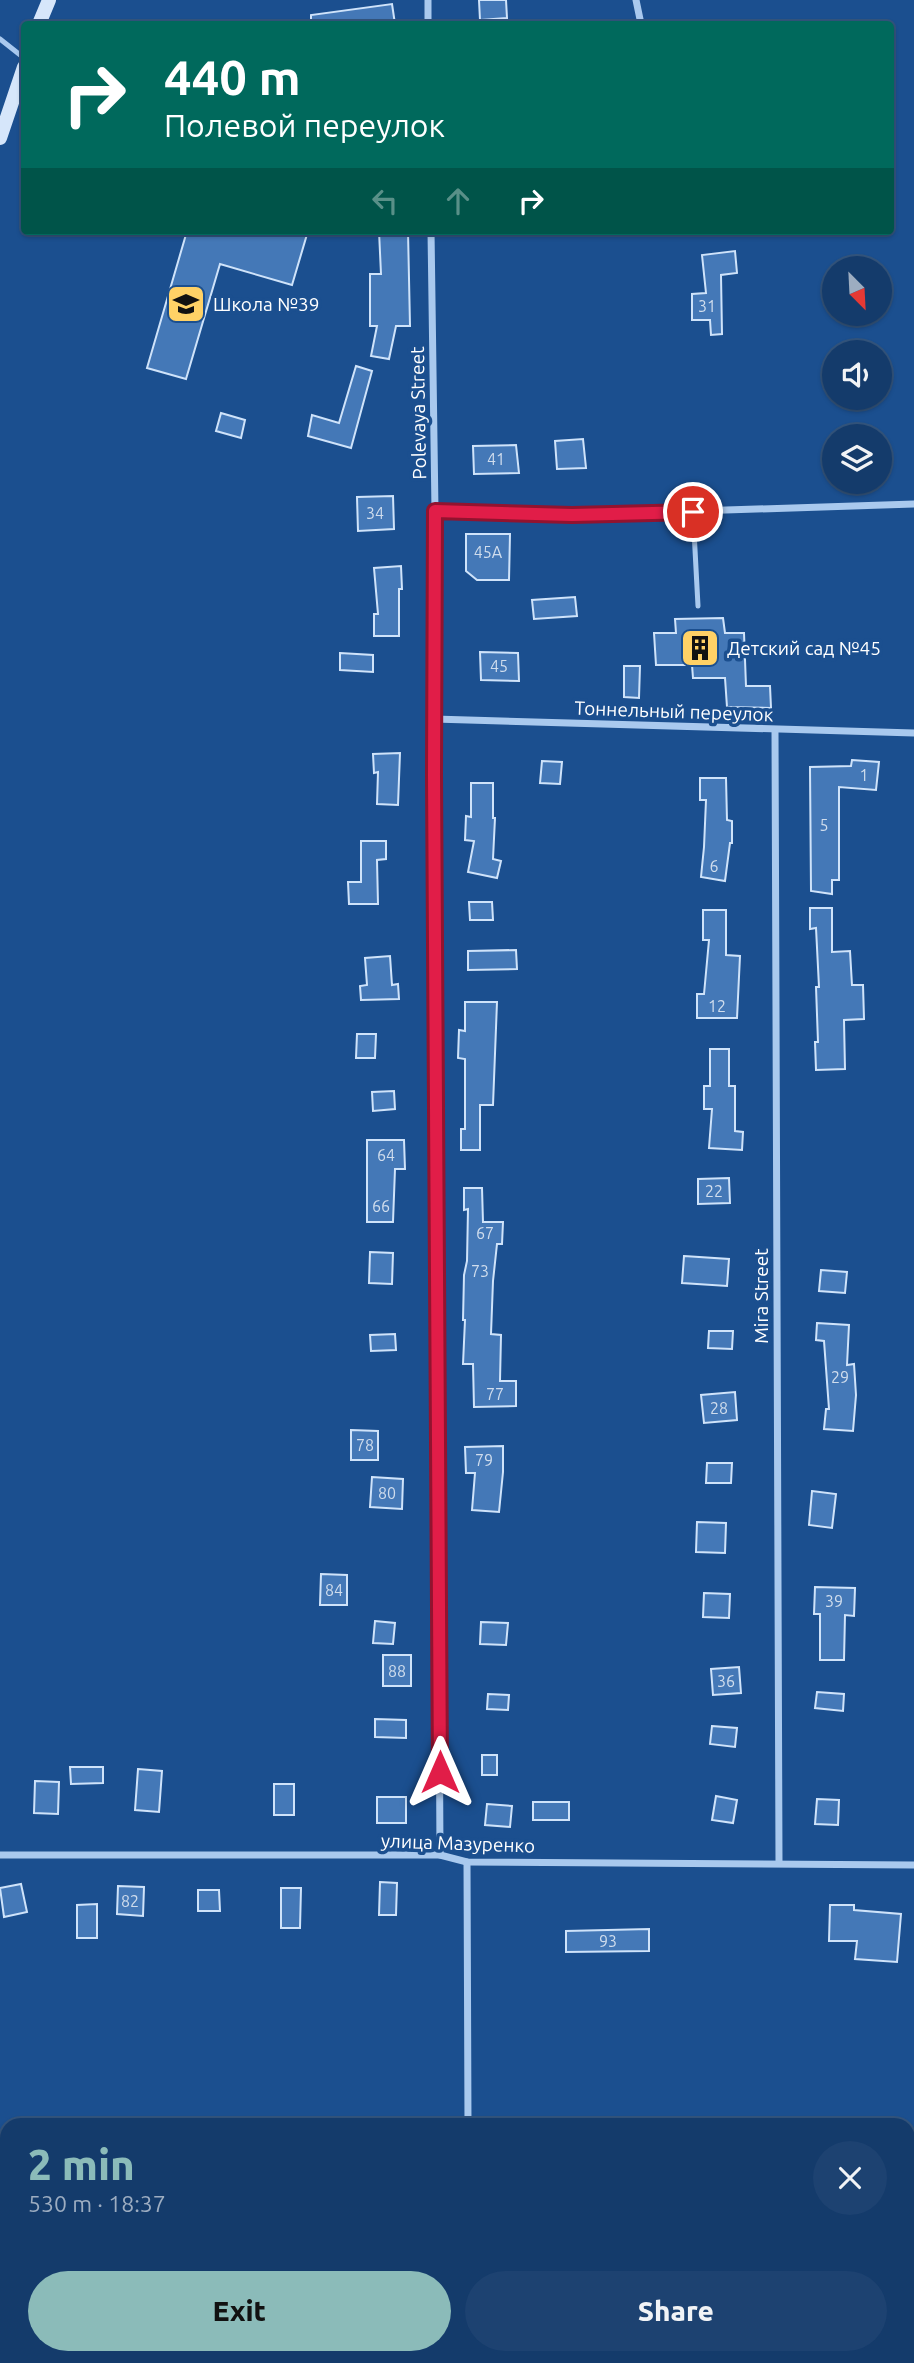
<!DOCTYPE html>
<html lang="en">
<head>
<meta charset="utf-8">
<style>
  body { margin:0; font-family:Ubuntu,sans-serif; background:#1d4271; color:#f1f3f6; height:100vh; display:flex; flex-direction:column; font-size:26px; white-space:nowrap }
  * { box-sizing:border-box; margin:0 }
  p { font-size:23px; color:#9dadc1 }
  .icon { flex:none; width:38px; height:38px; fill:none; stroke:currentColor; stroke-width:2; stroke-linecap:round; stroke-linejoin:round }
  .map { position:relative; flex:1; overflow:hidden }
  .sheet { position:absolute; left:0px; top:2118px; width:915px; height:247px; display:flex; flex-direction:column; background:#143b6b; border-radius:21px 21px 0 0; box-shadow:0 2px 5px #0004,0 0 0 2px #33557e }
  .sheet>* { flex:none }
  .hud { position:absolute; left:21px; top:21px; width:873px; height:214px; border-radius:7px; box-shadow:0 2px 5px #0004,0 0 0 2px #33557e; background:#00695c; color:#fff; overflow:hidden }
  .needle { width:46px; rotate:156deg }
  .buttons { position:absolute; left:822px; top:256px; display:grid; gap:14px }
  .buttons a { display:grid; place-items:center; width:70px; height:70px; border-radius:50%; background:#143b6b; box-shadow:0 2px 5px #0004,0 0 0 2px #33557e; font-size:35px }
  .pin { position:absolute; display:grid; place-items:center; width:60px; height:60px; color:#fff; margin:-30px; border:4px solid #fff; border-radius:50%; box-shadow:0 2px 7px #0007 }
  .me { position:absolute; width:77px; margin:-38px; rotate:0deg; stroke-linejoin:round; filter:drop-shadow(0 0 5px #0008) }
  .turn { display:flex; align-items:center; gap:24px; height:147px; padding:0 28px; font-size:32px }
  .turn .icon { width:91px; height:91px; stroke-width:2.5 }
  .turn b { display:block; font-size:49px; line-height:60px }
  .lanes { display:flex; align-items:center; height:66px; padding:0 28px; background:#0003; justify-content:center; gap:35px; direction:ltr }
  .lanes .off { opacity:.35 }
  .round { display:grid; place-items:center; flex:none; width:74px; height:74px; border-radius:37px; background:#1d4271 }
  .head { display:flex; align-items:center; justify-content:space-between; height:119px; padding:0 28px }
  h1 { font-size:42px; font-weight:800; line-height:52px; color:#8bbbb9 }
  .button { display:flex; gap:14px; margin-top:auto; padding:14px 28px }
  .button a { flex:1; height:80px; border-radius:42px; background:#8bbbb9; color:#111; font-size:28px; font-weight:800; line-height:80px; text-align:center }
  .button a+a { background:#1d4271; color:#f1f3f6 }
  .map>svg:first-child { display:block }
  .building { fill:#4478b7; stroke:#cfe3fa; stroke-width:2 }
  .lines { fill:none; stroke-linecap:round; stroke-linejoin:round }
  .lane { stroke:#a9c9ee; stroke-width:5 }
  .street { stroke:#a9c9ee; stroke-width:7 }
  .secondary { stroke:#d6e6fa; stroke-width:14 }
  .route-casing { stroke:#92132f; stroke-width:18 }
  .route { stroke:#e11d48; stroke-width:12 }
  .labels { text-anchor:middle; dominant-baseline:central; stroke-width:7; stroke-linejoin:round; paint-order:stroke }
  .number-label { font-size:16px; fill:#d0dded }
  .poi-label { font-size:19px; fill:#fff; stroke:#1b4f8f; text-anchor:start }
  .street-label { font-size:19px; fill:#fff; stroke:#1b4f8f }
</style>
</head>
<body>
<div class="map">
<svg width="914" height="2363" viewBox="0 0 914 2363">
  <rect width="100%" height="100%" fill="#1b4f8f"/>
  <g class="building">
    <path d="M479,0H506L507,18L480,20Z"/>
    <path d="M392,4L395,24H311V15Z"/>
    <path d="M187,231H308L292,285L220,264L186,379L147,368Z"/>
    <path d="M379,231H408L410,326H396L389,359L371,356L377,326H370V274H381Z"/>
    <path d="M735,251L737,273L721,275L722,334L711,335L710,320H692V294L706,293L702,255Z"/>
    <path d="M356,366L372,371L351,448L308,436L312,415L339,423Z"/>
    <path d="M221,413L245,420L241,438L216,431Z"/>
    <path d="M583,439L586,468L557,469L555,441Z"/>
    <path d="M516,445L519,473L474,474L473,446Z"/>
    <path d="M393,496L394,529L358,531L357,497Z"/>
    <path d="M466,534H510L509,580H477L466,571Z"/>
    <path d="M401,566L402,589H399V636H374V614H378L374,568Z"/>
    <path d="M575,597L577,616L534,619L532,600Z"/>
    <path d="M723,618L725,633H744L746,686H770L771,708L727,707L725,678H693L692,665H656L654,633H676L675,619Z"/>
    <path d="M480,652L518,653L519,681L481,680Z"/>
    <path d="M340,653L373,655V672L340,670Z"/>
    <path d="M624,666H640L639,698L624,697Z"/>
    <path d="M400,753L398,805L377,804L378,772L374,773L373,754Z"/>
    <path d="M852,760L879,762L876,790L839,787V880H832V894L811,891L810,767L851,766Z"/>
    <path d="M542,761L562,762L560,784L540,783Z"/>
    <path d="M700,778H726L727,820L732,821V843H730L725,881L701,877L704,847L706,800H700Z"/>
    <path d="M471,783H493V818H495L493,859L501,861L497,878L468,872L474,841L465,840L466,816L471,817Z"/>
    <path d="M361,841H386V859L377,860L378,904H349L348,882H361Z"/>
    <path d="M469,902H492L493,920H470Z"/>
    <path d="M810,908H832V952L850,951L852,985H863L864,1019L844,1020L845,1069L816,1070L815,1042H818L816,987H819L816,928L810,929Z"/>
    <path d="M703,910H726V955L740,956L737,1018H697V994H704L709,940H703Z"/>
    <path d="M516,950L517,969L468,970V951Z"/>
    <path d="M390,956L392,985L398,984L399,999L361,1000L360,986L367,985L365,958Z"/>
    <path d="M465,1002H497L493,1105H480V1150H461V1129H465V1059L458,1058L459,1030L465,1031Z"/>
    <path d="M357,1034H376L375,1058H356Z"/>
    <path d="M710,1049H729V1086H735V1131L743,1132L742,1150L709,1148L712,1109H704V1086H710Z"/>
    <path d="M394,1091L395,1109L373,1111L372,1092Z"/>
    <path d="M367,1140H404L405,1169H395L393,1222H367Z"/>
    <path d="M729,1178L730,1203L698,1204V1179Z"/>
    <path d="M464,1188H482L483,1222H503L502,1244H497L493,1281L491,1334L501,1335L500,1381H516V1406L474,1407L473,1364H463L465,1320H463L464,1275L467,1261L468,1209L464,1210Z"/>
    <path d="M370,1252L393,1253L392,1284L369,1283Z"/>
    <path d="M684,1256L729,1259L727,1286L682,1283Z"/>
    <path d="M821,1270L847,1272L845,1293L819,1291Z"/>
    <path d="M817,1323L849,1325L847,1365L854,1364L856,1395L853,1431L824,1429L826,1409H829L824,1341L816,1340Z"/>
    <path d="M709,1331H733L732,1349L708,1348Z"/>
    <path d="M395,1334L396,1350L371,1351L370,1335Z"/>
    <path d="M735,1392L737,1420L704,1423L701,1395Z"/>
    <path d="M351,1430L378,1431V1460H351Z"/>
    <path d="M503,1446V1472L499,1512L472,1510L475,1473H466L465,1447Z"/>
    <path d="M707,1463H732L731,1483H706Z"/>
    <path d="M372,1477L403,1479L402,1509L370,1507Z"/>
    <path d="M812,1491L836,1494L832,1528L809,1525Z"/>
    <path d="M697,1522L726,1523L725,1553L696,1552Z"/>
    <path d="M321,1574L347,1575V1605H320Z"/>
    <path d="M815,1587L855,1588L854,1616L845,1615L844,1660H820V1614H814Z"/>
    <path d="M704,1593L730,1594L729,1618L703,1617Z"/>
    <path d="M375,1621L395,1623L393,1644L373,1643Z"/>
    <path d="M481,1622L508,1623L506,1645L480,1644Z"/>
    <rect x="383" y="1655" width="28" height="31"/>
    <path d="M739,1667L741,1693L713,1695L711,1669Z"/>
    <path d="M817,1692L844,1694L843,1711L815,1708Z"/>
    <path d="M488,1694L509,1695L508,1710L487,1709Z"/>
    <path d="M375,1719L406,1720V1738L375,1737Z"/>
    <path d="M712,1726L737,1728L735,1747L710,1744Z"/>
    <rect x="482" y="1755" width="15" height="20"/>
    <path d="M70,1767H103V1783L71,1784Z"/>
    <path d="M138,1769L162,1771L159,1812L135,1810Z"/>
    <path d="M35,1781L59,1782L58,1814L34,1813Z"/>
    <rect x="274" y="1784" width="20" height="31"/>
    <path d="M716,1796L737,1800L733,1823L712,1820Z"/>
    <rect x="377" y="1797" width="29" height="26"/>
    <path d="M817,1799L839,1800L838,1825L815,1824Z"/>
    <rect x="533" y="1802" width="36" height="18"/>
    <path d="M487,1804L512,1806L510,1827L485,1825Z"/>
    <path d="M380,1882L397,1883L396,1915H379Z"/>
    <path d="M21,1884L27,1912L4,1917L0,1888Z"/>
    <path d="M118,1886L144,1887L143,1916L117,1914Z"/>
    <path d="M281,1888H301L300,1928H281Z"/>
    <path d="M198,1890H219L220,1911H198Z"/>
    <path d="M97,1904V1938H77V1905Z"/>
    <path d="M830,1905H854V1910L901,1914L897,1962L855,1959L857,1941H829Z"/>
    <path d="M649,1929V1951L566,1952V1931Z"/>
  </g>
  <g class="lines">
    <g class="lane">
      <path d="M0,39L24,58"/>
      <path d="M693,512L698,606"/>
      <path d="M908,2282H914"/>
      <path d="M466,2363V2357"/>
      <path d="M765,2363V2357"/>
    </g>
    <g class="street">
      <path d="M428,0V24"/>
      <path d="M636,0L641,24"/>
      <path d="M431,231L435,511L434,719L440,1855"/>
      <path d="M435,511L572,515L914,504"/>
      <path d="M434,719L914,733"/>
      <path d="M775,730L779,1863"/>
      <path d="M0,1855H440L467,1862L914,1865"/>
      <path d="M467,1862L468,2124"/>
      <path d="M0,2223H7"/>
    </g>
    <g class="secondary">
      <path d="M39,24L49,0"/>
      <path d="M0,138L24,67"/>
    </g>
  </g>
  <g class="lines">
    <defs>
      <path id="route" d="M440,1772L434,775L435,511L572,515L693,512"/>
    </defs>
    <use href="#route" class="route-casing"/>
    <use href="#route" class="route"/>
  </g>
  <defs>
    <symbol id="school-square" viewBox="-11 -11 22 22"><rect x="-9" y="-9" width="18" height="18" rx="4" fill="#ffd166" stroke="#1b4f8f"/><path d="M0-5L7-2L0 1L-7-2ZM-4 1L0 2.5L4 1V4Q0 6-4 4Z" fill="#111"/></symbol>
    <symbol id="building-square" viewBox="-11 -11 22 22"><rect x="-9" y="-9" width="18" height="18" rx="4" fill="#ffd166" stroke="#1b4f8f"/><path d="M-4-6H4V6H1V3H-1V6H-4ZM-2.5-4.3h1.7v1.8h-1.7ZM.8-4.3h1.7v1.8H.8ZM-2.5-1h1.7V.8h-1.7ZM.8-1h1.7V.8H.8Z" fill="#111"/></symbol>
  </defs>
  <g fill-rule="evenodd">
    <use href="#school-square" x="164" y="282" width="44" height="44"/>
    <use href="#building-square" x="678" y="626" width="44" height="44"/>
  </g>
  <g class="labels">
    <g class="number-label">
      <text x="707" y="306">31</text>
      <text x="496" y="459">41</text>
      <text x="375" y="513">34</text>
      <text x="488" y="552">45А</text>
      <text x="499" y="666">45</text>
      <text x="864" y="775">1</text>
      <text x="824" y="825">5</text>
      <text x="714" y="866">6</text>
      <text x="717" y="1006">12</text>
      <text x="386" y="1155">64</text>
      <text x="714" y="1191">22</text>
      <text x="381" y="1206">66</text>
      <text x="485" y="1233">67</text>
      <text x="480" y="1271">73</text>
      <text x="840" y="1377">29</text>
      <text x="495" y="1394">77</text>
      <text x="719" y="1408">28</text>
      <text x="365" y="1445">78</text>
      <text x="484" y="1460">79</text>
      <text x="387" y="1493">80</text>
      <text x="334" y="1590">84</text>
      <text x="834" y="1601">39</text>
      <text x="397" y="1671">88</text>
      <text x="726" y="1681">36</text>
      <text x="130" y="1901">82</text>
      <text x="608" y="1941">93</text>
    </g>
    <g class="poi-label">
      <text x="213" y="304">Школа №39</text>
      <text x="727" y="648">Детский сад №45</text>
    </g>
    <g class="street-label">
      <text transform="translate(418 413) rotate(-91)">Polevaya Street</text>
      <text transform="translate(674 711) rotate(2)">Тоннельный переулок</text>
      <text transform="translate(761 1296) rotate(-90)">Mira Street</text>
      <text transform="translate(458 1843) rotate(2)">улица Мазуренко</text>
    </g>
  </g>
</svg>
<div class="buttons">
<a><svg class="needle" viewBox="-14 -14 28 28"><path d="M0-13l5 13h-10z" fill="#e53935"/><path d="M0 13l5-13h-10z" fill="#9dadc1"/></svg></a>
<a><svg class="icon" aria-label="sound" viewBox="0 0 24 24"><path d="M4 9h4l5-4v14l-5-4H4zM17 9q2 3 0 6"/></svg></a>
<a><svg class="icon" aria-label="layers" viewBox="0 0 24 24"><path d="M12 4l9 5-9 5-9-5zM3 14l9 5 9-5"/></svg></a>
</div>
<div class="pin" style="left:693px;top:512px;background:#d93025"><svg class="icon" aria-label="arrive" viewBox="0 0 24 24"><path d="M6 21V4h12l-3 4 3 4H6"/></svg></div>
<svg class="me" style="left:440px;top:1772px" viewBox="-20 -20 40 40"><path d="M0-17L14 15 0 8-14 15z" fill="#e11d48" stroke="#fff" stroke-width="4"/></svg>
<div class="hud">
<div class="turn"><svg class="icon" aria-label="right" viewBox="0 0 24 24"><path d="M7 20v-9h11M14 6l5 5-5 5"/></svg><div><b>440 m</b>Полевой переулок</div></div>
<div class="lanes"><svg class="icon off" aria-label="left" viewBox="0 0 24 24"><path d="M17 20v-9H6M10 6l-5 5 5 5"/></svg><svg class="icon off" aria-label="ahead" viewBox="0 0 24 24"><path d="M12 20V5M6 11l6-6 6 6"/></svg><svg class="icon" aria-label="right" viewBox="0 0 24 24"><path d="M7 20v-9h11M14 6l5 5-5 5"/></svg></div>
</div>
<section class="sheet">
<div class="head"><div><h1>2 min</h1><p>530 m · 18:37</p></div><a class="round"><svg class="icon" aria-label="close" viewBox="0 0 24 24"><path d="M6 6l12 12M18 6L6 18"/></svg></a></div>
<div class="button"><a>Exit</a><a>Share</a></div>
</section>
</div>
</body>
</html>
